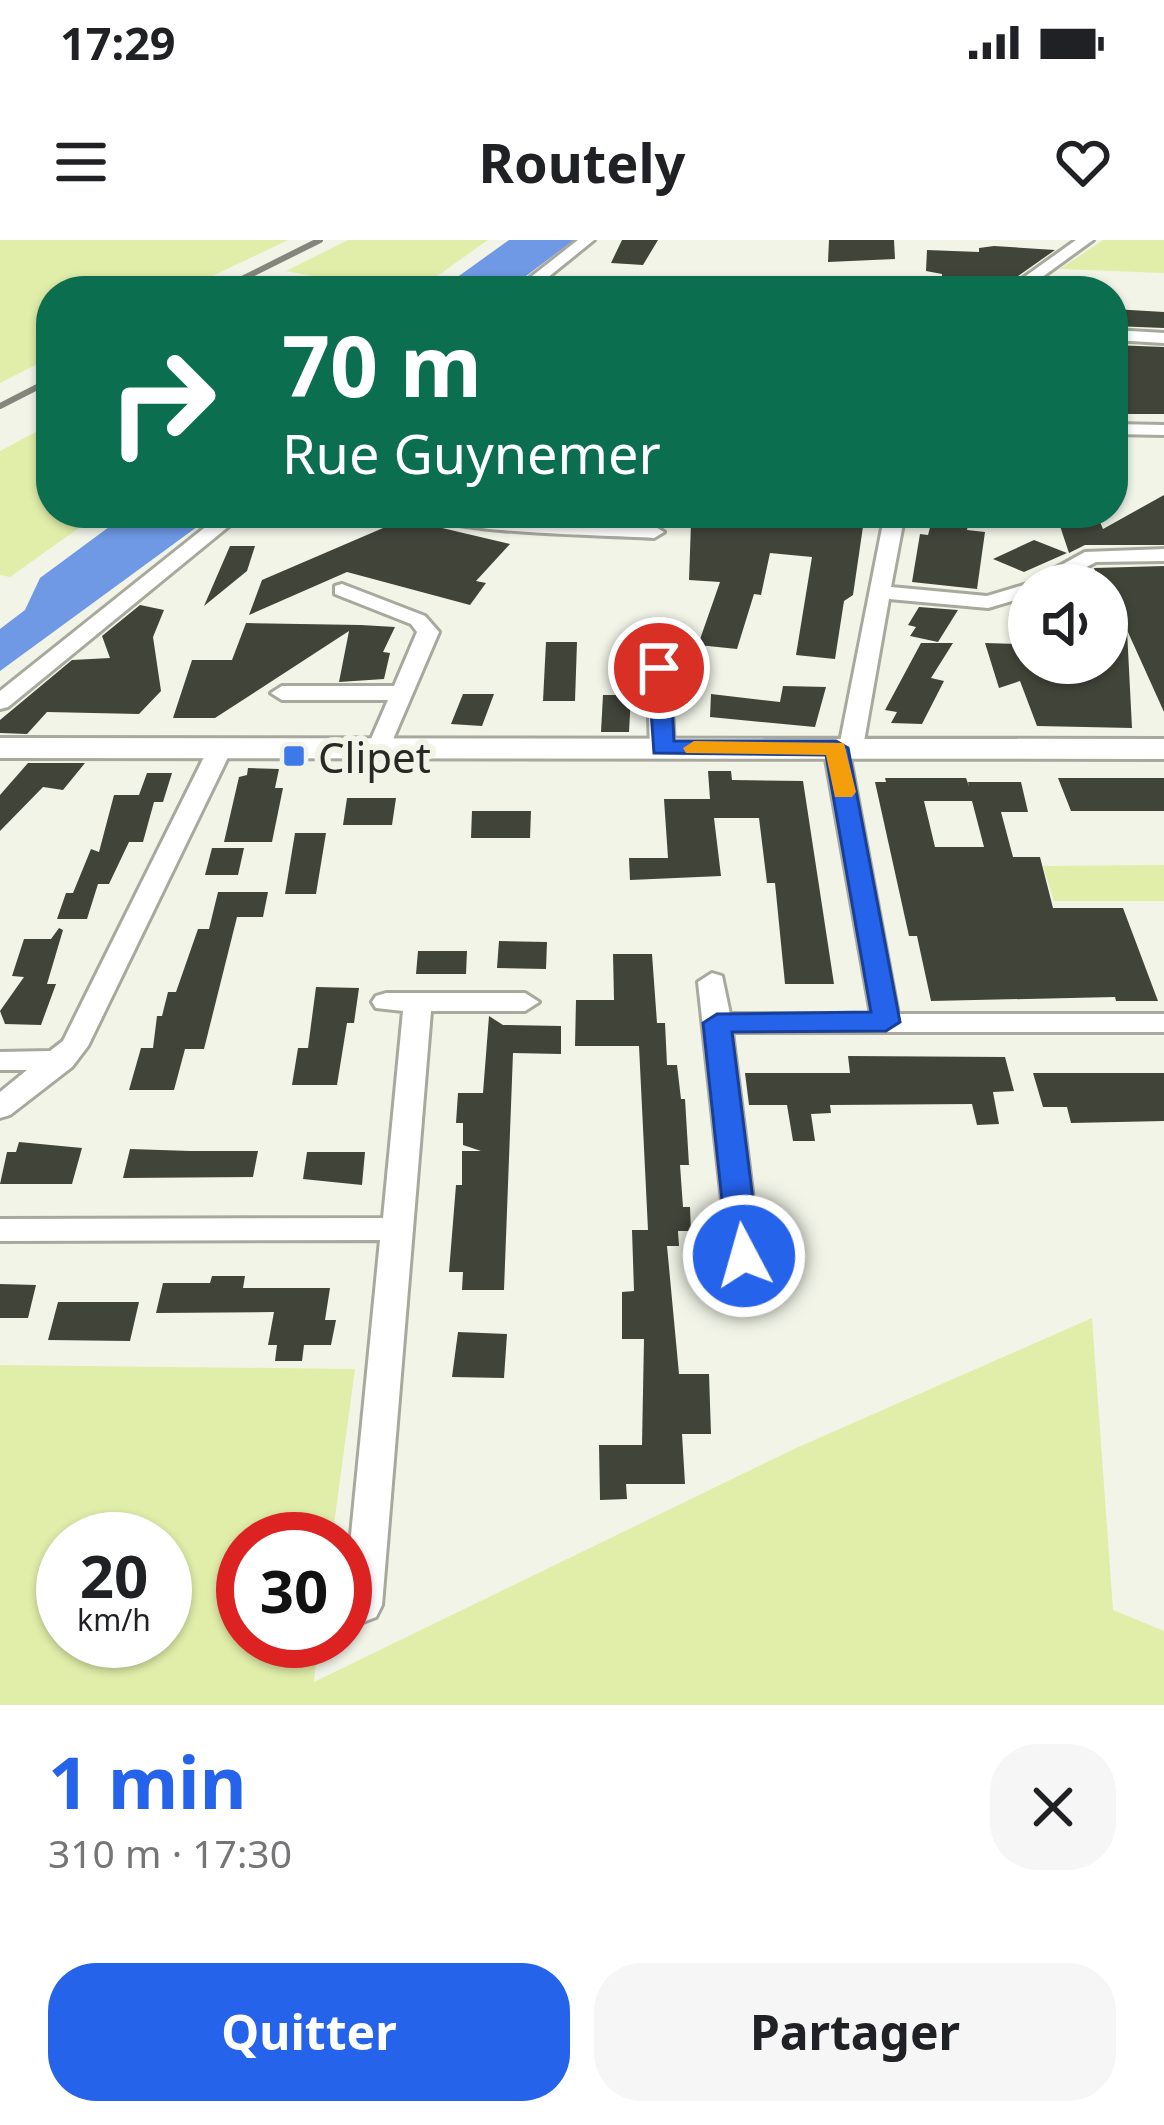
<!DOCTYPE html>
<html lang="fr">
<head>
<meta charset="utf-8">
<style>
  body { margin:0; font-family:"Noto Sans",sans-serif; background:#f6f6f6; color:#202124; height:100vh; display:flex; flex-direction:column; font-size:45px; white-space:nowrap }
  * { box-sizing:border-box; margin:0 }
  p { font-size:39px; color:#757577 }
  .icon { flex:none; width:66px; height:66px; fill:none; stroke:currentColor; stroke-width:2; stroke-linecap:round; stroke-linejoin:round }
  .map { position:relative; height:1465px; overflow:hidden }
  .sheet { display:flex; flex-direction:column; background:#fff; flex:1 }
  .sheet>* { flex:none }
  .guide { position:absolute; left:36px; top:36px; width:1092px; height:252px; border-radius:48px; box-shadow:0 3px 9px #0004; background:#0b6e4f; color:#fff; overflow:hidden }
  .buttons { position:absolute; left:1008px; top:324px; display:grid; gap:24px }
  .buttons a { display:grid; place-items:center; width:120px; height:120px; border-radius:50%; background:#fff; box-shadow:0 3px 9px #0004; font-size:60px }
  .speed { position:absolute; left:36px; top:1272px; display:flex; gap:24px; font-size:60px; font-weight:700; text-align:center }
  .speed>* { display:grid; place-content:center; width:156px; height:156px; border-radius:50%; background:#fff; box-shadow:0 3px 9px #0004; line-height:1 }
  .speed small { font-size:30px; font-weight:400 }
  .speed .limit { border:18px solid #d22; background:#fff; color:#111 }
  .pin { position:absolute; display:grid; place-items:center; width:102px; height:102px; color:#fff; margin:-51px; border:6px solid #fff; border-radius:50%; box-shadow:0 3px 12px #0007 }
  .me { position:absolute; width:132px; margin:-66px; rotate:354deg; stroke-linejoin:round; filter:drop-shadow(0 0 9px #0008) }
  .turn { display:flex; align-items:center; gap:42px; height:252px; padding:0 48px; font-size:54px }
  .turn .icon { width:156px; height:156px; stroke-width:2.5 }
  .turn b { display:block; font-size:84px; line-height:102px }
  .round { display:grid; place-items:center; flex:none; width:126px; height:126px; border-radius:48px; background:#f6f6f6 }
  .headline { display:flex; align-items:center; justify-content:space-between; height:204px; padding:0 48px }
  h1 { font-size:72px; font-weight:700; line-height:90px; color:#2563eb }
  .cta { display:flex; gap:24px; margin-top:auto; padding:24px 48px }
  .cta a { flex:1; height:138px; border-radius:48px; background:#2563eb; color:#fff; font-size:48px; font-weight:700; line-height:138px; text-align:center }
  .cta a+a { background:#f6f6f6; color:#202124 }
  .status { display:flex; justify-content:space-between; align-items:center; height:84px; padding:0 60px; background:#fff; direction:ltr }
  .status svg { height:33px; fill:currentColor }
  header { display:flex; justify-content:space-between; align-items:center; height:156px; padding:0 48px; background:#fff; font-size:54px; font-weight:700 }
  .map>svg:first-child { display:block }
  .green { fill:#e1eea9; fill-rule:evenodd }
  .water { fill:#6f99e4 }
  .building { fill:#414439; fill-rule:evenodd }
  .lines { fill:none; stroke-linecap:round; stroke-linejoin:round }
  .street-casing { stroke:#a7a99d; stroke-width:6 }
  .secondary-casing { stroke:#a7a99d; stroke-width:6 }
  .street { fill:#fff; fill-rule:evenodd }
  .secondary { fill:#fff; fill-rule:evenodd }
  .rail { stroke:#84867d; stroke-width:6 }
  .route { fill:#2563eb; stroke:#184099; stroke-width:3 }
  .slow { fill:#f59e0b }
  .poi-dot { fill:#3d79e8; stroke:#f1f4e7; stroke-width:4.5 }
  .labels { text-anchor:middle; dominant-baseline:central; stroke-width:12; stroke-linejoin:round; paint-order:stroke }
  .poi-label { font-size:42px; fill:#282924; stroke:#f1f4e7; text-anchor:start }
</style>
</head>
<body>
<div class="status"><b>17:29</b><svg viewBox="0 0 49 12"><path d="M0 12V9h3v3zM5 12V6h3v6zM10 12V3h3v9zM15 12V0h3v12zM26 1h20v11H26zM47 4h2v5h-2z"/></svg></div>
<header><svg class="icon" aria-label="menu" viewBox="0 0 24 24"><path d="M4 6h16M4 12h16M4 18h16"/></svg>Routely<svg class="icon" aria-label="heart" viewBox="0 0 24 24"><path d="M12 20l-8-8c-3-5 5-10 8-4 3-6 11-1 8 4z"/></svg></header>
<div class="map">
<svg width="1164" height="1465" viewBox="0 0 1164 1465">
  <rect width="100%" height="100%" fill="#f1f4e7"/>
  <g class="green">
    <path d="M0,0H288L181,51H51V117L0,143Z"/>
    <path d="M348,0H488L416,51H306L328,39L286,31Z"/>
    <path d="M1103,0H1164V33L1060,29Z"/>
    <path d="M51,184V273H100L10,337L0,335V211Z"/>
    <path d="M1164,625V661H1054L1043,626Z"/>
    <path d="M1092,1078L1113,1370L1164,1391V1465H0V1125L355,1129L332,1299H243V1401H318L314,1442L794,1209ZM165,1299V1401H63V1299Z"/>
  </g>
  <g class="water">
    <path d="M509,0H574L506,51H438Z"/>
    <path d="M128,273H216L0,431V389L25,370L40,338Z"/>
  </g>
  <g class="building">
    <path d="M622,0H658L643,25L611,23Z"/>
    <path d="M829,0H894L895,19L828,22Z"/>
    <path d="M994,6L1055,10L1011,41L992,40L993,51L942,49V34L926,31L927,10L979,12V8Z"/>
    <path d="M1113,69L1164,72V88L1113,86Z"/>
    <path d="M1113,105L1164,107V174H1113Z"/>
    <path d="M1164,255V305H1085L1069,313L1056,274L1097,275L1103,289Z"/>
    <path d="M764,273H865L853,355L844,361L835,419L796,415L812,317L770,313L761,355L754,354L737,409L698,405L720,342L689,340L691,283L763,285Z"/>
    <path d="M934,273H970L967,290L985,292L977,349L912,342L920,294L928,295Z"/>
    <path d="M404,279L510,304L476,341L486,343L470,365L347,332L249,375L262,340Z"/>
    <path d="M1034,300L1067,313L1024,332L993,319Z"/>
    <path d="M230,306H255L247,331L204,366Z"/>
    <path d="M1164,326V472L1127,390L1132,488L1037,486L1020,441L999,448L985,403L1020,404L1029,423H1107V345H1100L1094,328Z"/>
    <path d="M140,365L164,370L153,397L161,451L139,474L47,472L27,494L0,493V480L72,420L110,418L102,396Z"/>
    <path d="M919,367L958,370L938,402L910,396L916,387L908,385Z"/>
    <path d="M246,383L361,385L395,387L383,412L390,413L384,439L339,442L349,391L215,478H173L192,420H232Z"/>
    <path d="M546,402H577L575,461H543Z"/>
    <path d="M921,403H953L931,438L944,441L922,484L891,483L897,472L885,470Z"/>
    <path d="M783,446L826,447L815,487L710,477L711,454L780,462Z"/>
    <path d="M463,454H494L482,486L451,484Z"/>
    <path d="M603,455H631L629,492H601Z"/>
    <path d="M28,523H85L63,550L43,547L0,591V555Z"/>
    <path d="M248,528L279,529L275,548H283L272,602H224L239,537L247,535Z"/>
    <path d="M708,531H731L732,540L803,541L834,744H785L775,643H767L759,578H714L721,636L630,640L629,618H668L664,559H710Z"/>
    <path d="M147,533H172L163,562H154L143,602H129L109,644H98L87,679H57L66,653H73L91,609L99,612L114,555H139Z"/>
    <path d="M885,538H966L969,546L968,542H1021L1028,572H1001L1013,617H1040L1053,668H1123L1158,761H1116L1115,757L931,761L917,696H909L875,542H886ZM924,561H972L984,607H935Z"/>
    <path d="M1058,538H1164V571H1071Z"/>
    <path d="M347,558H396L392,585H343Z"/>
    <path d="M472,571H531L530,598H471Z"/>
    <path d="M295,593H326L316,654H285Z"/>
    <path d="M212,608H244L238,635H205Z"/>
    <path d="M218,652H268L263,677H237L204,809H185L174,850H129L141,808H153L157,776H162L168,752H176L198,689H209Z"/>
    <path d="M59,688L63,690L47,744H56L41,785L5,784L0,771L24,737L12,736L24,699H51Z"/>
    <path d="M499,701L547,702L546,729L497,728Z"/>
    <path d="M418,711H467L466,734H416Z"/>
    <path d="M613,714H652L657,783H665L667,825H677L681,859H685L689,925H680L683,967H690L691,991H678L679,1006H667L679,1134H709L711,1194H682L685,1244H626L627,1259L600,1260L599,1205H642L644,1099H622V1052L634,1051L632,990H648L639,806H575L576,760H614Z"/>
    <path d="M316,747L359,748L354,783H347L337,845H292L298,808H308Z"/>
    <path d="M489,776L503,785L561,786V814L513,813L504,1050H462L463,1032H449L456,945H462V911H481L463,905V883H456L458,853H483Z"/>
    <path d="M848,816L1005,817L1014,851L993,852L999,884L977,885L972,864L830,865L831,873L811,874L815,901H793L787,865H749L745,833H850Z"/>
    <path d="M1033,833H1164V881L1071,883L1067,867H1043Z"/>
    <path d="M19,902L82,908L72,944H0L7,912H16Z"/>
    <path d="M130,909L190,911H258L253,937L123,938Z"/>
    <path d="M307,912H365L362,945L303,939Z"/>
    <path d="M212,1036H245L243,1048H330L325,1080H336L331,1105H304L302,1121H275L277,1105H268L274,1072L156,1073L163,1043H210Z"/>
    <path d="M0,1044L36,1045L28,1078H0Z"/>
    <path d="M58,1062H139L130,1101L48,1100Z"/>
    <path d="M458,1092L507,1094L504,1138L452,1137Z"/>
  </g>
  <g class="lines">
    <defs>
      <g id="street">
        <path d="M578,0H594L531,51H513Z"/>
        <path d="M1076,0H1093L1023,51H1005Z"/>
        <path d="M1113,90L1164,93V103L1113,100Z"/>
        <path d="M1113,184L1164,185V195L1113,194Z"/>
        <path d="M223,273H245L8,467L0,469V451Z"/>
        <path d="M418,273L654,286L664,292L654,298C609,295 448,294 418,273Z"/>
        <path d="M885,273H905L891,347L987,356L1027,344L1085,312L1164,309V321L1096,322L1052,345H1029V356L988,368L889,359L863,507L849,513L898,774H1164V792H732L760,1015L755,1023L744,1027L733,1023L728,1015L698,742L712,733L722,736L730,774H871L824,508L828,503L840,502Z"/>
        <path d="M342,344L425,376L439,392L388,511L380,513L368,506L388,460H282L271,453L282,446H394L417,392L411,384L335,354V346Z"/>
        <path d="M657,383L668,389L674,507L662,514L650,507L646,389Z"/>
        <path d="M221,500L233,507L88,806L72,827L10,875L0,878V852L27,830H0V812L50,811L63,801L209,507Z"/>
        <path d="M386,753H525L539,762L525,771H431L382,1365L376,1377L363,1382L350,1377L345,1356L380,1000L0,1001V979L383,978L403,771L376,768L372,762L376,756Z"/>
      </g>
      <path id="secondary" d="M0,498L1164,499V519L0,518Z"/>
    </defs>
    <use href="#street" class="street-casing"/>
    <use href="#secondary" class="secondary-casing"/>
    <use href="#street" class="street"/>
    <use href="#secondary" class="secondary"/>
    <g class="rail">
      <path d="M218,51L320,0"/>
      <path d="M0,166L51,140"/>
    </g>
  </g>
  <path class="route" d="M659,422L670,428L674,501H836L848,508L900,782L886,791L732,792L760,1016L755,1024H732L728,1016L703,783L717,774L871,772L826,515L654,513L648,428Z"/>
  <path class="slow" d="M694,501L844,503L856,552L852,557H835L826,515L686,513L683,508Z"/>
  <rect class="poi-dot" x="282" y="504" width="24" height="24" rx="6"/>
  <g class="labels">
    <g class="poi-label">
      <text x="318" y="516">Clipet</text>
    </g>
  </g>
</svg>
<div class="buttons">
<a><svg class="icon" aria-label="sound" viewBox="0 0 24 24"><path d="M4 9h4l5-4v14l-5-4H4zM17 9q2 3 0 6"/></svg></a>
</div>
<div class="speed"><div>20<small>km/h</small></div><div class="limit">30</div></div>
<div class="pin" style="left:659px;top:428px;background:#d93025"><svg class="icon" aria-label="arrive" viewBox="0 0 24 24"><path d="M6 21V4h12l-3 4 3 4H6"/></svg></div>
<svg class="me" style="left:744px;top:1016px" viewBox="-20 -20 40 40"><circle r="17" fill="#2563eb" stroke="#fff" stroke-width="3"/><path d="M0-11L8 9 0 5-8 9z" fill="#fff"/></svg>
<div class="guide">
<div class="turn"><svg class="icon" aria-label="right" viewBox="0 0 24 24"><path d="M7 20v-9h11M14 6l5 5-5 5"/></svg><div><b>70 m</b>Rue Guynemer</div></div>
</div>
</div>
<section class="sheet">
<div class="headline"><div><h1>1 min</h1><p>310 m · 17:30</p></div><a class="round"><svg class="icon" aria-label="close" viewBox="0 0 24 24"><path d="M6 6l12 12M18 6L6 18"/></svg></a></div>
<div class="cta"><a>Quitter</a><a>Partager</a></div>
</section>
</body>
</html>
